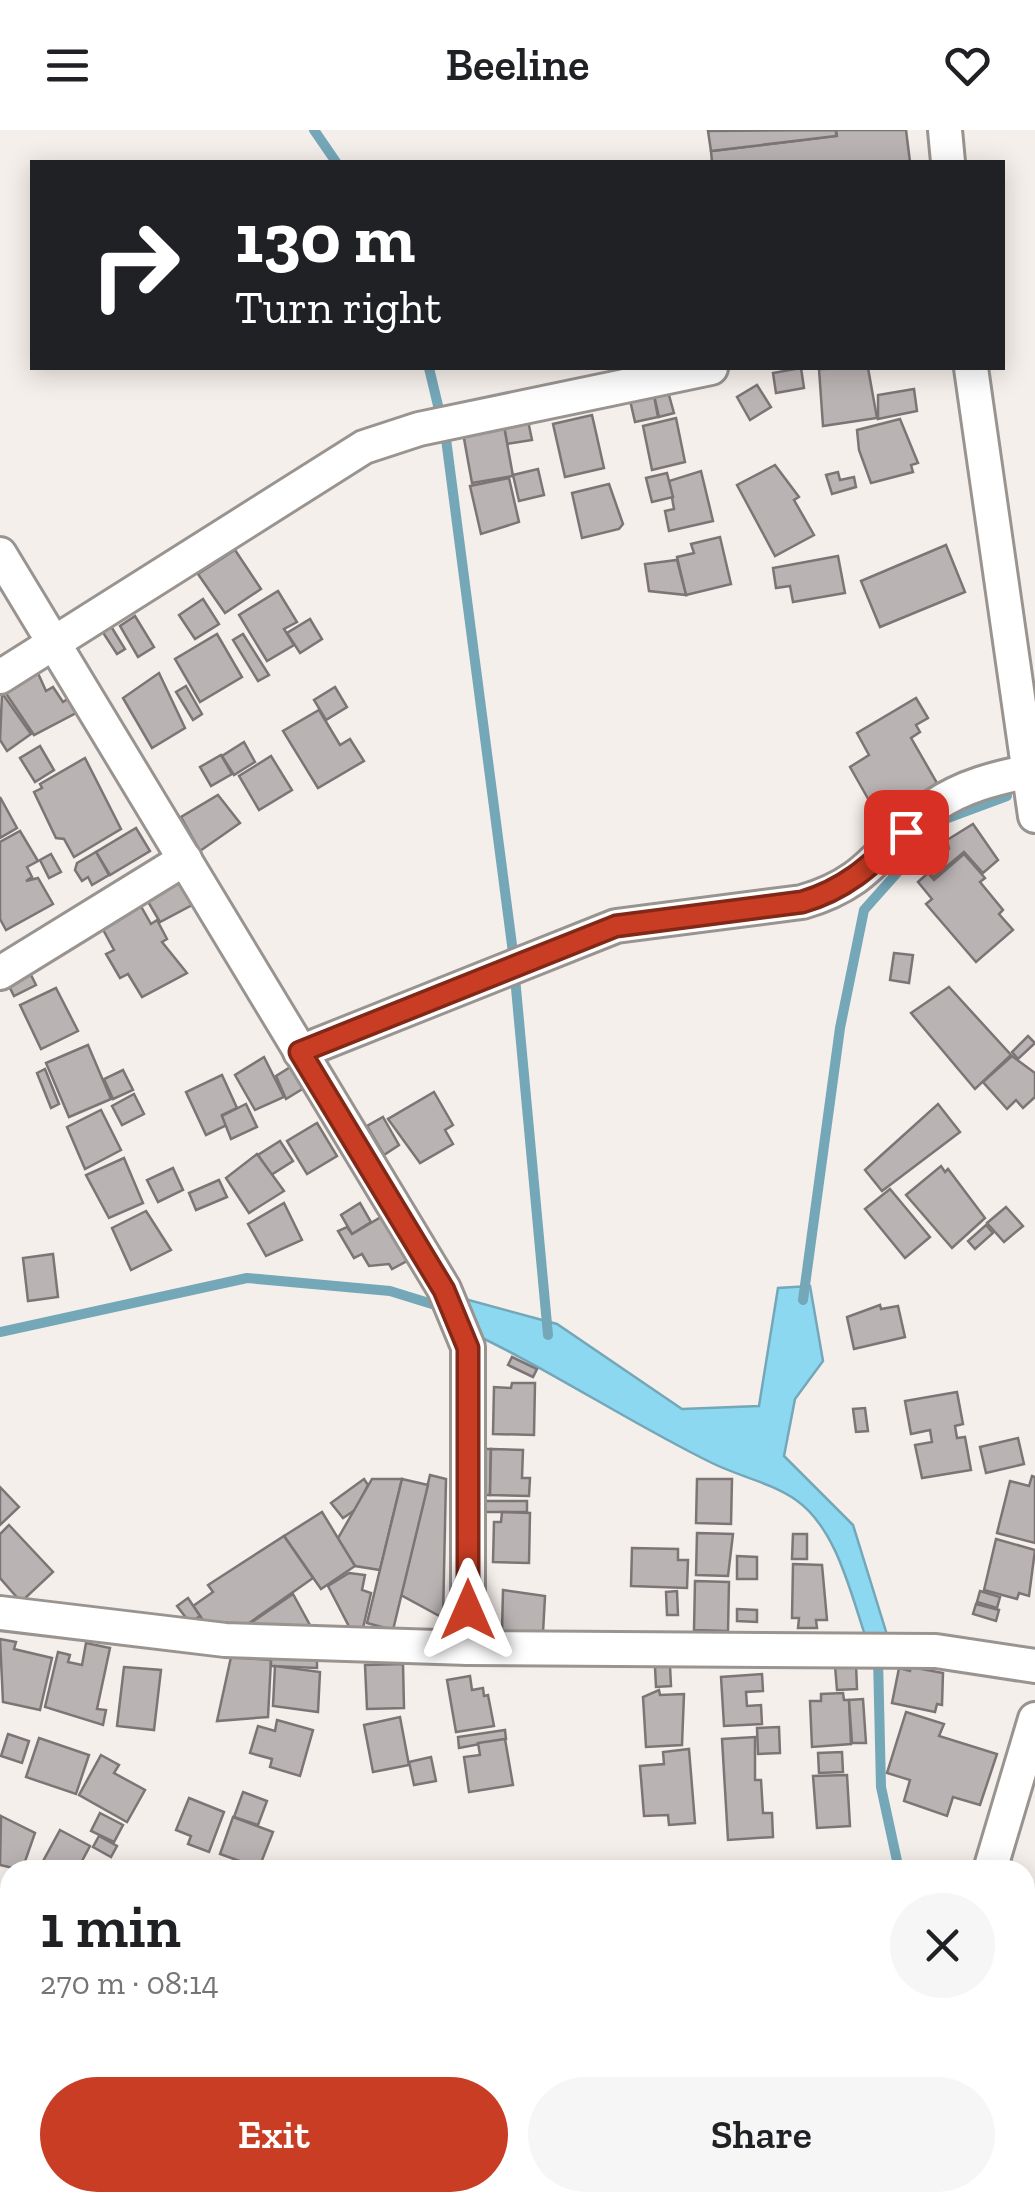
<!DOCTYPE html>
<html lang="en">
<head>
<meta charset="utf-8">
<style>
  body { margin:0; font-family:"Zilla Slab",serif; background:#f6f6f6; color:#202124; height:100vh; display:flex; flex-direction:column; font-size:38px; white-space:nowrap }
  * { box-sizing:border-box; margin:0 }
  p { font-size:32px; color:#757577 }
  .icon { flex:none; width:55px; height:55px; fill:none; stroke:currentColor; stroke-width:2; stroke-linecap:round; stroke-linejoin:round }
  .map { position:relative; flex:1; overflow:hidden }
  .drawer { position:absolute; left:0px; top:1730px; width:1035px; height:352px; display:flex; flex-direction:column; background:#fff; border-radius:30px 30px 0 0; box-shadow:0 5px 25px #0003 }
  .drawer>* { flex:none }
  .guide { position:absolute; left:30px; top:30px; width:975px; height:210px; border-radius:0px; box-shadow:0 5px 25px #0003; background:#202124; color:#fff; overflow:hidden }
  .pin { position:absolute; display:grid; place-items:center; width:85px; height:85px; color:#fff; margin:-42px; border-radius:20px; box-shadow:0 5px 15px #0006 }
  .me { position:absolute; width:110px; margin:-55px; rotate:0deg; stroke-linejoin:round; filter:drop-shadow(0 0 8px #0008) }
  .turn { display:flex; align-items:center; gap:35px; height:210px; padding:0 40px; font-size:45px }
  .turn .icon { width:130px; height:130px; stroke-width:2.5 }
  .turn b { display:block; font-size:70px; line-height:85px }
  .round { display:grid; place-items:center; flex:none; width:105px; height:105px; border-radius:52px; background:#f6f6f6 }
  .summary { display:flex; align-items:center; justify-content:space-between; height:170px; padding:0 40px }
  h1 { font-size:60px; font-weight:600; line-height:75px }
  .button { display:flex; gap:20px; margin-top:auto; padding:20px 40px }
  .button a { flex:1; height:115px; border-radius:60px; background:#c83d24; color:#fff; font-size:40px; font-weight:600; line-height:115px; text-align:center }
  .button a+a { background:#f6f6f6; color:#202124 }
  header { display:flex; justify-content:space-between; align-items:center; height:130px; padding:0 40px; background:#fff; font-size:45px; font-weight:600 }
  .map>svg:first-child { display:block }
  .water { fill:#8dd8f1; stroke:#74a7b8; stroke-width:2.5 }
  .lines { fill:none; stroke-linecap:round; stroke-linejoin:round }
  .stream { stroke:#74a7b8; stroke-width:10 }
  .building { fill:#bab3b3; stroke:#7c7575; stroke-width:2.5 }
  .minor-casing { stroke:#999490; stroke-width:38 }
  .minor { stroke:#fff; stroke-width:32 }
  .route-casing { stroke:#822817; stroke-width:25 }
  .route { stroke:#c83d24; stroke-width:18 }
</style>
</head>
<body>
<header><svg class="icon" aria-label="menu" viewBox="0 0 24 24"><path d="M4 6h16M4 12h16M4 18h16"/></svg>Beeline<svg class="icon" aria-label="heart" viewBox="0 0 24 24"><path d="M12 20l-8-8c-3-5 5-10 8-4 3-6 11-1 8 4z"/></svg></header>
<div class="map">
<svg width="1035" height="2082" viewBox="0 0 1035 2082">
  <rect width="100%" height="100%" fill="#f5efeb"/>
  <path class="water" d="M810,1156L823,1231L795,1269L784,1326L853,1395L888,1508L865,1505C850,1461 836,1398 796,1370C772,1353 738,1346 712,1333C620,1288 535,1229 441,1189L428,1159L557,1194L682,1279L759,1276L778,1158Z"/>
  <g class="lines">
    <g class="stream">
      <path d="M314,0L336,32"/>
      <path d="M429,238L446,309L512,815L548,1205"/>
      <path d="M803,1170L840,898L864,780L945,689L1007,666"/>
      <path d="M0,1202L247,1148L390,1161L445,1178"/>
      <path d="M878,1528L881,1657L899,1740"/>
      <path d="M144,2072L161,2082"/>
      <path d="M65,2082L78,2072"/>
      <path d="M854,2082L856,2072"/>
    </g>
  </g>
  <g class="building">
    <path d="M836,0H906L910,32H712L711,21L837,6Z"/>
    <path d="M836,0V6L711,21L708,1Z"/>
    <path d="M801,238L804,258L776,263L773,243Z"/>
    <path d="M868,238L877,288L823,296L819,239Z"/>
    <path d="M757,255L771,277L750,290L737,267Z"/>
    <path d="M667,258L674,283L659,287L653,261Z"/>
    <path d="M914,259L917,281L878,289V265Z"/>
    <path d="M653,261L658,287L635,292L629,266Z"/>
    <path d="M592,285L604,338L565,347L553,294Z"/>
    <path d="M527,286L532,310L507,314L503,291Z"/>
    <path d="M676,288L685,332L652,340L643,296Z"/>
    <path d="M900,289L918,333L911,335L913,342L871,353L859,320L857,300Z"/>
    <path d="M504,296L513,346L472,353L463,303Z"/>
    <path d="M775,335L799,367L794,370L814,405L775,426L737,355Z"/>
    <path d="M538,339L544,365L519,371L513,345Z"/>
    <path d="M701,341L713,391L669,401L665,381L674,379L669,351Z"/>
    <path d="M838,342L840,350L854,347L856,357L832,364L826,345Z"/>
    <path d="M667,343L673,367L652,372L646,348Z"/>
    <path d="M509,348L519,392L481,404L470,356Z"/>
    <path d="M609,354L623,394L619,399L582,408L572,363Z"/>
    <path d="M720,407L731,454L686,465L677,427L694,423L691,414Z"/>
    <path d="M946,415L965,462L880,497L861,451Z"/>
    <path d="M235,420L261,459L225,483L198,444Z"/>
    <path d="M838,426L845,463L793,472L790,456L776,458L773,438Z"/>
    <path d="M677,430L686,465L649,461L645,434Z"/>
    <path d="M278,461L297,492L284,499L294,515L267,531L239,485Z"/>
    <path d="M203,469L219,494L195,509L179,485Z"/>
    <path d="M135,486L154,517L138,527L120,496Z"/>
    <path d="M310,489L322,509L300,523L287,503Z"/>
    <path d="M109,493L125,519L117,524L100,498Z"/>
    <path d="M217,504L242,547L200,572L175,529Z"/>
    <path d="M243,504L269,545L258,551L233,510Z"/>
    <path d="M37,541L46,561L53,557L63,572L69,568L78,582L34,605L5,562Z"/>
    <path d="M159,543L185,598L152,618L123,568Z"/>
    <path d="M186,556L202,584L193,590L176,562Z"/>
    <path d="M335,557L347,577L326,590L314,570Z"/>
    <path d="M2,563L31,604L7,621L0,610Z"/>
    <path d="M916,568L928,588L916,595L920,602L911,608L937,653L923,662L926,666L879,688L850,637L869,625L857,603Z"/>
    <path d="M319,580L340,615L350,609L364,631L318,658L283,601Z"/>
    <path d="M244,612L255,632L234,645L222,626Z"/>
    <path d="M40,616L54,640L35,652L20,628Z"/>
    <path d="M221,625L232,644L211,656L200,637Z"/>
    <path d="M271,626L292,660L259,680L239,646Z"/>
    <path d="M85,628L121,699L74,727L64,709L56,708L34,662L42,658L40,654Z"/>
    <path d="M218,665L240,693L200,721L181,687Z"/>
    <path d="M0,667L17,698L0,708Z"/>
    <path d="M973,694L998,730L983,743L964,722L934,747L929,741L949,719L947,710Z"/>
    <path d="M136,698L150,721L110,745L96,722Z"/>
    <path d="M20,701L38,731L27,737L32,747L26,751L38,748L53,774L6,800L0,789V712Z"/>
    <path d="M96,722L109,745L92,755L88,747L82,751L75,740L77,733Z"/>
    <path d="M51,724L61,742L49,748L40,730Z"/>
    <path d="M964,724L985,748L980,752L1003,780L999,784L1013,800L976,832L926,774L932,769L918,752L928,743L934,750Z"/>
    <path d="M179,747L194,774L160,792L144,765Z"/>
    <path d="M138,771L151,794L157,790L167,809L162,812L187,843L142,867L128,844L120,848L106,824L114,820L100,794Z"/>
    <path d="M894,823L913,825L909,853L890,850Z"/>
    <path d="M27,837L36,855L14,866L5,848Z"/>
    <path d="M949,857L1011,925L975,959L911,883Z"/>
    <path d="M56,858L78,901L41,919L20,875Z"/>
    <path d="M1028,906L1035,913L1018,929L1012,922Z"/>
    <path d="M88,915L111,969L69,987L46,933Z"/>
    <path d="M1012,926L1035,943V967L1023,978L1016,970L1007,979L983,952Z"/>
    <path d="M264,927L284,967L255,980L235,945Z"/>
    <path d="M292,936L304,958L286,969L276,946Z"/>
    <path d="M45,939L59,974L51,978L37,943Z"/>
    <path d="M123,940L133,960L113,969L104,949Z"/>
    <path d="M222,945L237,978L222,985L227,995L206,1005L186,962Z"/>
    <path d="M434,962L453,995L445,1000L453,1014L420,1033L388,989Z"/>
    <path d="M134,964L144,984L122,995L112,976Z"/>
    <path d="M246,974L257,997L231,1009L222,986Z"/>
    <path d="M938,974L960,1002L882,1061L865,1040Z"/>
    <path d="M101,980L121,1020L85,1039L67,997Z"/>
    <path d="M383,987L399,1015L384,1025L367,996Z"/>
    <path d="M317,993L337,1026L307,1044L287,1011Z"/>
    <path d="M280,1011L293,1031L271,1045L258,1025Z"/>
    <path d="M257,1024L284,1061L249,1083L226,1048Z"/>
    <path d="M124,1028L143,1073L109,1088L86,1045Z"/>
    <path d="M941,1036L945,1042L948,1039L985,1088L952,1118L906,1065Z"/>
    <path d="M173,1038L183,1060L158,1072L147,1050Z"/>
    <path d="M219,1050L227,1067L196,1080L189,1063Z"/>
    <path d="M890,1059L930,1107L905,1128L865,1079Z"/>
    <path d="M284,1073L302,1110L266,1126L248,1094Z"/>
    <path d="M360,1073L371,1092L352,1104L341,1085Z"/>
    <path d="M1006,1077L1023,1096L1004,1112L987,1093Z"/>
    <path d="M146,1081L171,1120L131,1140L112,1098Z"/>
    <path d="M381,1087L407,1131L392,1139L389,1134L369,1136L362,1124L354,1128L338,1101L347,1097L352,1104Z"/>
    <path d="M986,1095L993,1103L975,1119L968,1111Z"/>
    <path d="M53,1124L58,1167L28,1171L23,1128Z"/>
    <path d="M880,1175L881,1179L898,1176L905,1207L854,1219L847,1187Z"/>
    <path d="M512,1227L537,1239L533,1247L508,1235Z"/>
    <path d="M512,1253H535L534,1305L493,1304L494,1257L511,1258Z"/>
    <path d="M957,1262L963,1294L955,1296L957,1308L965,1307L971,1340L922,1348L915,1315L932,1312L930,1300L911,1304L905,1271Z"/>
    <path d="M865,1278L868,1301L856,1302L853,1279Z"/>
    <path d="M1018,1308L1024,1334L986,1343L980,1317Z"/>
    <path d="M481,1319H491L490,1365H480Z"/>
    <path d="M491,1319L523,1320L522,1348H530L529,1366L490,1365Z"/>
    <path d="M430,1345L446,1349L443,1488L401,1465Z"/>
    <path d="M1032,1346L1035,1347V1413L997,1403L1010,1351L1029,1356Z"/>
    <path d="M364,1349L368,1355L355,1380L343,1388L331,1373Z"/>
    <path d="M372,1349H402L380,1440L355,1436L337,1410Z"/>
    <path d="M402,1349L428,1355L393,1500L367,1493Z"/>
    <path d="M697,1349H732L731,1394L696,1393Z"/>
    <path d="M0,1357L19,1377L0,1395Z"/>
    <rect x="480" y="1371" width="47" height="11"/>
    <path d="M322,1382L355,1436L321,1459L284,1406Z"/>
    <path d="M502,1382L530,1383L529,1433L493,1432L494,1392H501Z"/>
    <path d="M9,1395L53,1442L21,1472L0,1448V1404Z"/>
    <path d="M697,1403L733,1404L728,1446L696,1445Z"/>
    <path d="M793,1404H807V1429H792Z"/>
    <path d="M284,1406L313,1448L245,1496L210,1500L193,1476L213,1462L208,1455Z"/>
    <path d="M996,1409L1035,1420L1029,1466L1019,1463L1017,1469L984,1460Z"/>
    <path d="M632,1418L678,1419V1430H688L687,1458L631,1456Z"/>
    <path d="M737,1426L757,1427V1449H737Z"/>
    <path d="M793,1434L822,1435L827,1490H816L817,1498H798L799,1488H792Z"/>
    <path d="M349,1443L365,1445L362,1460L371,1463L361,1507L354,1506L328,1456Z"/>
    <path d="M695,1451L729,1452L728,1501L694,1500Z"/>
    <path d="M503,1460L545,1466L543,1503L502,1502Z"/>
    <path d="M677,1461L678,1485H667L666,1462Z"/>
    <path d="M980,1461L1000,1467L997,1478L977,1472Z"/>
    <path d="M293,1464L317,1508L245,1497Z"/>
    <path d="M188,1468L200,1486L190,1493L177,1476Z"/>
    <path d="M976,1474L999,1480L996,1491L973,1484Z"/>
    <path d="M737,1479L757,1480V1492L737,1491Z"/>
    <path d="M0,1509L16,1512L14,1519L52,1528L40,1580L3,1572Z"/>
    <path d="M86,1513L110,1518L97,1579L106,1580L103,1595L45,1577L58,1522L70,1525L68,1532L82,1535Z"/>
    <path d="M231,1527L271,1530L268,1587L217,1591Z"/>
    <path d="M271,1527L317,1529V1538L271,1536Z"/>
    <path d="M403,1534L404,1578L367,1579L365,1535Z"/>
    <path d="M856,1534L857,1559L837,1560L835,1536Z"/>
    <path d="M275,1536L320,1542L318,1582L273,1576Z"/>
    <path d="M670,1536L671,1556L656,1557L655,1537Z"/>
    <path d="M124,1537L161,1540L154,1600L117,1596Z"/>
    <path d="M911,1537L943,1543L942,1575L937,1574L935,1582L892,1573L899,1538L910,1541Z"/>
    <path d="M762,1544L763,1561L746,1562L747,1576L761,1575L762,1594L724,1596L721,1547Z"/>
    <path d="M470,1546L472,1560L483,1558L484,1566L488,1565L494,1596L456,1602L447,1550Z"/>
    <path d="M659,1560L660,1565L684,1564L682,1615L646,1617L643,1567Z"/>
    <path d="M843,1563L844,1570H849L851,1614L812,1617L810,1571H821V1564Z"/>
    <path d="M863,1569L866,1613H852L849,1570Z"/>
    <path d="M906,1582L944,1594L939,1606L997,1624L980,1675L953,1667L947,1686L904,1671L910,1650L887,1643Z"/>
    <path d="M400,1587L409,1635L373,1642L364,1595Z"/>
    <path d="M277,1590L313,1600L300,1646L270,1637L272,1629L250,1623L258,1596L275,1601Z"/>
    <path d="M779,1597L780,1623L758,1624L757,1598Z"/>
    <path d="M505,1600L506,1609L459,1618L458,1607Z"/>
    <path d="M8,1604L29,1611L22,1633L1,1626Z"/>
    <path d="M755,1607V1650H761L763,1683H772L773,1707L728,1710L722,1609Z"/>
    <path d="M39,1608L89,1625L76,1664L26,1647Z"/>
    <path d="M505,1609L513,1655L469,1662L464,1627L480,1625L478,1613Z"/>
    <path d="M689,1619L695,1693L669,1695L668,1685L644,1686L640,1636L664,1634L663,1622Z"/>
    <path d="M842,1622L843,1642L819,1643L818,1623Z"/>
    <path d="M101,1625L119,1635L114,1643L145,1660L127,1692L79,1665Z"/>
    <path d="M431,1627L436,1651L414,1655L409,1632Z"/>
    <path d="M847,1645L850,1696L817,1698L813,1646Z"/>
    <path d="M243,1662L267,1671L258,1695L234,1687Z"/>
    <path d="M189,1668L224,1682L209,1722L188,1714L191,1706L176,1700Z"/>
    <path d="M100,1683L123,1695L114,1712L91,1701Z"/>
    <path d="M1,1686L35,1703L22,1740L0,1735Z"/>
    <path d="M233,1687L273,1702L259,1738L220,1724Z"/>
    <path d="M60,1700L90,1716L82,1731L96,1740H54L42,1733Z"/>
    <path d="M99,1706L117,1716L111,1727L93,1717Z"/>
    <path d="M5,1797L10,1799V1837L0,1832Z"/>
    <path d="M2,1965L10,1977V2036L2,2042Z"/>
    <rect x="868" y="2072" width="47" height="10"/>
  </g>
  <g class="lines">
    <defs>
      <g id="minor">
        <path d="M945,0L948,32"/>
        <path d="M971,238L1035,686"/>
        <path d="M0,424L444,1159L468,1217V1518"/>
        <path d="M0,547L364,317L419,299L711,238"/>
        <path d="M0,843L185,729"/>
        <path d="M300,922L616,796L802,772C875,751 880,714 934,676C963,656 996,648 1030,641"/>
        <path d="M0,1483L225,1510L468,1518L936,1521L1035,1536"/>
        <path d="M990,1740L1035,1589"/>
        <path d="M0,2066L12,2082"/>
        <path d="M943,2082V2072"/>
      </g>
    </defs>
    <use href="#minor" class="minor-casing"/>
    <use href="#minor" class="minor"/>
  </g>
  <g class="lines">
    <defs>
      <path id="route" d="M468,1480V1218L444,1160L300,922L616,796L802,772C847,759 872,734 906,702"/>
    </defs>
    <use href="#route" class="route-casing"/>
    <use href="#route" class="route"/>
  </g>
</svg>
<div class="pin" style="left:906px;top:702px;background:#d93025"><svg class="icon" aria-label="arrive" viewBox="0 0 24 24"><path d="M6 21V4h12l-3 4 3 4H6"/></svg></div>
<svg class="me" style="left:468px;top:1480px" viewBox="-20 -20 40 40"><path d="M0-17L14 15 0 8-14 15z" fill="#c83d24" stroke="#fff" stroke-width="4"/></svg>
<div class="guide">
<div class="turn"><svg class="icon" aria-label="right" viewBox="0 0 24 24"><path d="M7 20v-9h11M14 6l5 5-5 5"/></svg><div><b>130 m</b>Turn right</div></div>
</div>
<section class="drawer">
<div class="summary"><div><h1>1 min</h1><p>270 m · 08:14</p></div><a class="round"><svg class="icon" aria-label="close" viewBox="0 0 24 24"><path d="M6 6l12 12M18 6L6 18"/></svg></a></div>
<div class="button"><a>Exit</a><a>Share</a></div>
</section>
</div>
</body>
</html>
